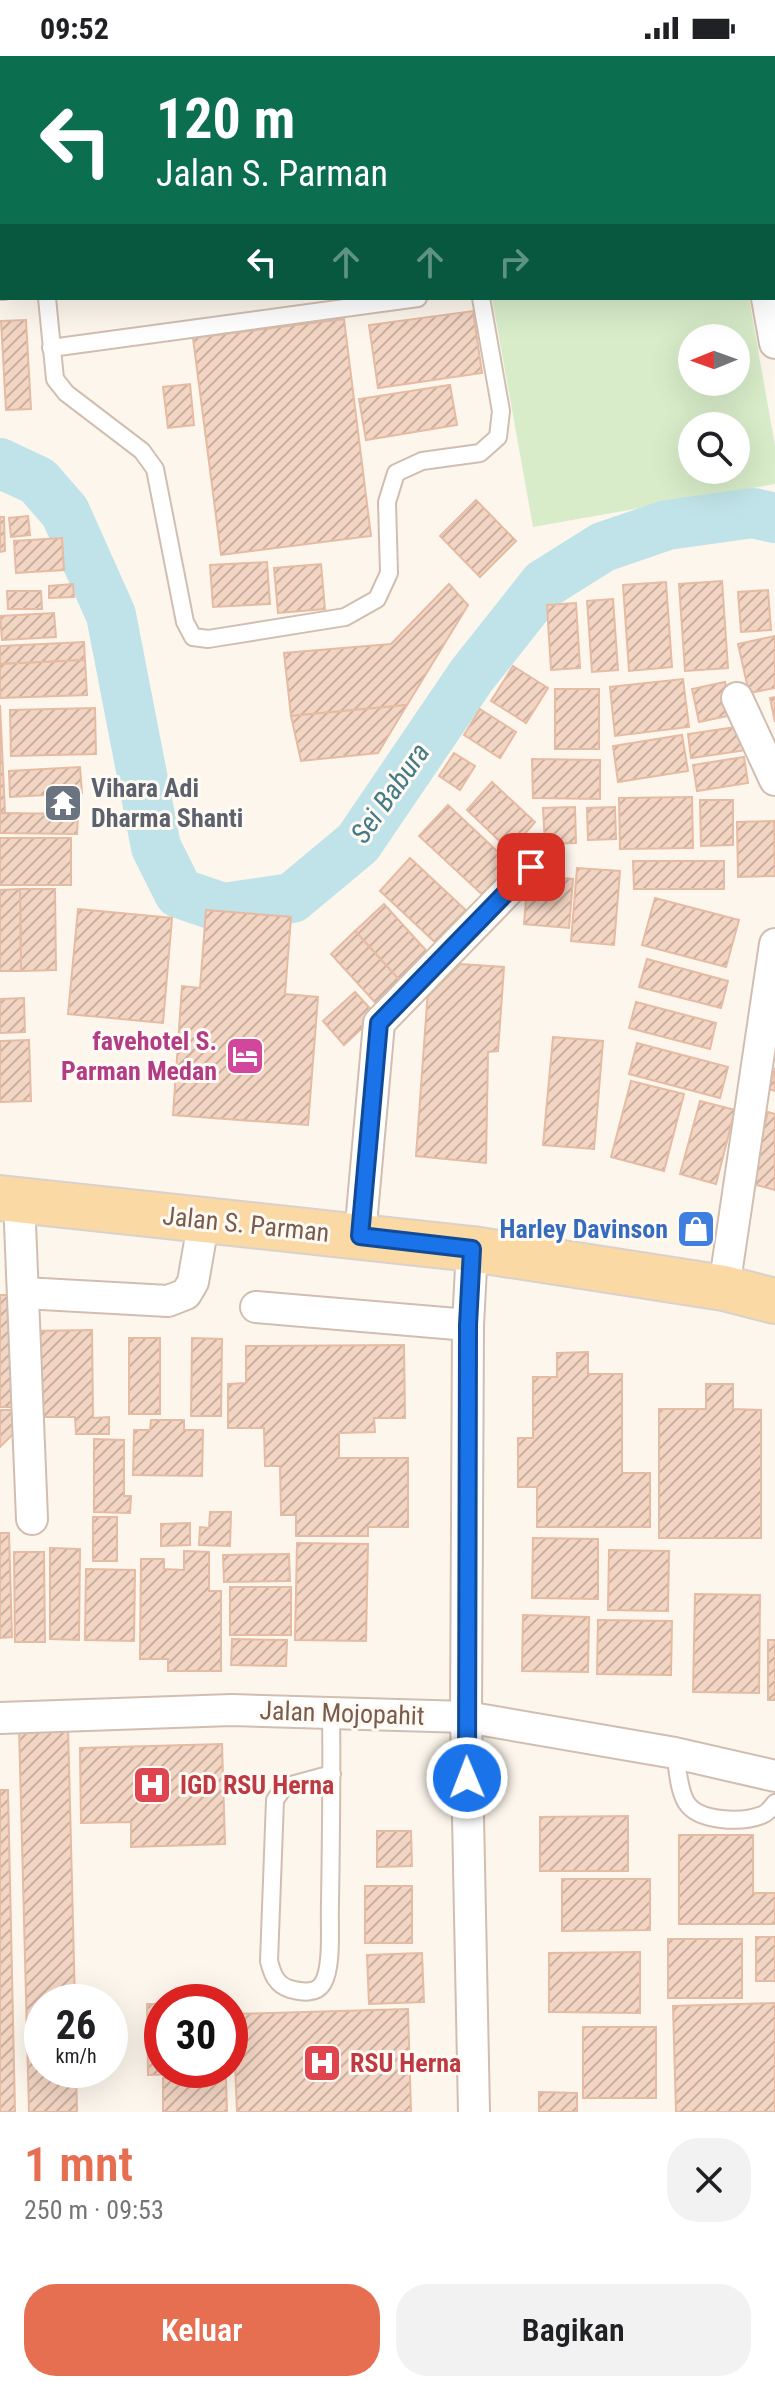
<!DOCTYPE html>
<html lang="id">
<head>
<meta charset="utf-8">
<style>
  body { margin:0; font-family:"Roboto Condensed",sans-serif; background:#f2f2f2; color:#202124; height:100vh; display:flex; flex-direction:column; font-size:30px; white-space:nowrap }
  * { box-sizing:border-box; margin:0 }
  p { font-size:26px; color:#757577 }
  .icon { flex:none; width:44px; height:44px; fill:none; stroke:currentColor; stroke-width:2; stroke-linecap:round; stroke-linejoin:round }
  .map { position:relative; height:2056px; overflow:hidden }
  .drawer { display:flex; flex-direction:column; background:#fff; flex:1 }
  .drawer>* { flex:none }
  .hud { position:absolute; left:0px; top:0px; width:776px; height:244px; box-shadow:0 8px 32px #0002; background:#0b6e4f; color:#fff; overflow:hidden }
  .needle { width:52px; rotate:269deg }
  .controls { position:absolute; left:678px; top:268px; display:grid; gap:16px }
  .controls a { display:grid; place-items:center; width:72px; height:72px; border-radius:50%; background:#fff; box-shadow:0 8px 32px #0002; font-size:40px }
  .speed { position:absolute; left:24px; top:1928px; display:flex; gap:16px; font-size:40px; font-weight:700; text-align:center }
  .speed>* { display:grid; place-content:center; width:104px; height:104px; border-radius:50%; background:#fff; box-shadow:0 8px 32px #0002; line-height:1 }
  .speed small { font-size:20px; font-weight:400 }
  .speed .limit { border:12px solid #d22; background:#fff; color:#111 }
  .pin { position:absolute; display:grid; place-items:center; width:68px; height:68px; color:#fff; margin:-34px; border-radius:16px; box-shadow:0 4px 12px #0006 }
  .me { position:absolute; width:88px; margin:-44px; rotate:359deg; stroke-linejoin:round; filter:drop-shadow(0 0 6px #0008) }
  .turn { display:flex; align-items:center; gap:28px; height:168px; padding:0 24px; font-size:36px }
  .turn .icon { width:104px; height:104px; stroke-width:2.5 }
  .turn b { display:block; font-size:56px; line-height:68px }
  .lanes { display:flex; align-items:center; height:76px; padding:0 24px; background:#0003; justify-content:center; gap:40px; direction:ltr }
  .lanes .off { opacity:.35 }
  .round { display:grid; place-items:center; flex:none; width:84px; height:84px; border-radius:32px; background:#f2f2f2 }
  .summary { display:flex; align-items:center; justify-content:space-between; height:136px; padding:0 24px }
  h1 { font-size:48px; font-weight:600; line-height:60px; color:#e76f51 }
  .cta { display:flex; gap:16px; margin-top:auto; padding:16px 24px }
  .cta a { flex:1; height:92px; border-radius:32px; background:#e76f51; color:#fff; font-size:32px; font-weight:600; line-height:92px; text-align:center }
  .cta a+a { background:#f2f2f2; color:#202124 }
  .status { display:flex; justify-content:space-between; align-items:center; height:56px; padding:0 40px; background:#fff; direction:ltr }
  .status svg { height:22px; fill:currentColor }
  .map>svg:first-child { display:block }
  .green { fill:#d8ecc9; fill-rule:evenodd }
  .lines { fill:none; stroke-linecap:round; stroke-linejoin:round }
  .river { stroke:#bfe3e8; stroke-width:50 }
  .building { fill:url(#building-hatch); stroke:#e6bba3; stroke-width:2 }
  .service-casing { stroke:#d1beb0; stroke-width:20 }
  .minor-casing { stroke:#d1beb0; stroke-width:34 }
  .tertiary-casing { stroke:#d1beb0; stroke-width:42 }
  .primary-casing { stroke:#dad1cd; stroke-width:48 }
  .service { stroke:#fff; stroke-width:16 }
  .minor { stroke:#fff; stroke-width:30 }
  .tertiary { stroke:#fff; stroke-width:38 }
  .primary { stroke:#fbd9a5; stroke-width:44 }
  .route-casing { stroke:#114b97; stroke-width:20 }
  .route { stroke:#1a73e8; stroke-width:14 }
  .labels { text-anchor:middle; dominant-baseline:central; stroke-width:6; stroke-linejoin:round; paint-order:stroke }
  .worship-label { font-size:26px; font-weight:bold; fill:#5b616d; stroke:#fffaf3; text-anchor:start }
  .hotel-label { font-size:26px; font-weight:bold; fill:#b23c85; stroke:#fffaf3; text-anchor:end }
  .street-label { font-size:26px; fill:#7a5c4d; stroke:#fffaf3 }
  .shop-label { font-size:26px; font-weight:bold; fill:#366cbe; stroke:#fffaf3; text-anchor:end }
  .health-label { font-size:26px; font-weight:bold; fill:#be3a42; stroke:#fffaf3; text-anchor:start }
  .water-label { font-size:28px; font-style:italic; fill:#437c86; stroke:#fffaf3 }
</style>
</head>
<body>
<div class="status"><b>09:52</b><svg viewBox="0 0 49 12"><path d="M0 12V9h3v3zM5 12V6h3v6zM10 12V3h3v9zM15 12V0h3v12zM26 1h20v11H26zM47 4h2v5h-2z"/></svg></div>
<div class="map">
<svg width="775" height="2056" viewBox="0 0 775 2056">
  <defs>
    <pattern id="building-hatch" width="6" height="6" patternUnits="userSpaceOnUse" patternTransform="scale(2)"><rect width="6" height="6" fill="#f3d5c3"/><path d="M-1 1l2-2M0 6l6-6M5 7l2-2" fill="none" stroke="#cab0a1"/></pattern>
  </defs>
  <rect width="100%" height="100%" fill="#fdf6ec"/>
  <path class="green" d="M492,242H749L775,390V428L533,471ZM692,282H736V326H692ZM692,370H736V414H692Z"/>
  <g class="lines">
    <path class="river" d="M0,407L38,425L65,456L111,559L156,791L179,837L223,852L292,842L358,787L472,619L544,528L603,491L667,469L753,457L775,462"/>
  </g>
  <g class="building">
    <rect x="94" y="0" width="106" height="2"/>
    <path d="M279,0H437V2H280Z"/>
    <rect x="443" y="0" width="117" height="2"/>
    <rect x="599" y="0" width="71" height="2"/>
    <path d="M686,0H754L755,2H687Z"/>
    <path d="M473,255L482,317L378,332L369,269Z"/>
    <path d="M344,263L371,480L221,499L193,282Z"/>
    <path d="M26,264L31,353L6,354L1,265Z"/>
    <path d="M190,328L194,369L168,372L163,331Z"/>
    <path d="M450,329L457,369L366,384L359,343Z"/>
    <path d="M476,444L516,485L480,521L440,480Z"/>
    <path d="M28,460L30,479L11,481L9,462Z"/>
    <path d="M0,461H4L5,495L0,496Z"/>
    <path d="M62,482L64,514L16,517L14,485Z"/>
    <path d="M267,506L270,548L213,551L210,509Z"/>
    <path d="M321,508L325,553L278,557L274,512Z"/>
    <path d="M722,525L728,612L685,615L679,528Z"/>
    <path d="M666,526L672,611L629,615L623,529Z"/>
    <path d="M73,528L74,541L49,542V530Z"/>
    <path d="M449,528L468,549L407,649L291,660L284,597L391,588Z"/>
    <path d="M768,534L771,574L741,576L738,536Z"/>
    <path d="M7,535H41L42,553H8Z"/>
    <path d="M613,543L618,614L592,616L587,545Z"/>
    <path d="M576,547L580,612L551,614L547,549Z"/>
    <path d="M54,557L56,581L2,584L0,560Z"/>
    <path d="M775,580V632L749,637L738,588Z"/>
    <path d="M84,586L85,604L0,608V590Z"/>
    <path d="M85,604L87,639L0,642V608Z"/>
    <path d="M513,610L548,632L526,667L491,645Z"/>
    <path d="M683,623L689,671L615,680L610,631Z"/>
    <path d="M725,626L732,659L699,666L692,633Z"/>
    <rect x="555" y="633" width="44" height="60"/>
    <path d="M775,641V666L770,642Z"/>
    <path d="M0,649L5,756L0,757Z"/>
    <path d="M407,649L378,697L301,705L291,660Z"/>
    <path d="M95,652L96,698L11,700L10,654Z"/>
    <path d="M480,653L516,676L500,702L464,679Z"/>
    <path d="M743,670L747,694L691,702L688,678Z"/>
    <path d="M682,679L688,715L618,726L613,690Z"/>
    <path d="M454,697L475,710L460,734L439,720Z"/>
    <path d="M744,701L748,727L697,735L693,709Z"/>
    <path d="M532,703L600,704V743L533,742Z"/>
    <path d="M80,711L82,737L10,741L9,715Z"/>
    <path d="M492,726L535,766L510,795L467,754Z"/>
    <path d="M692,741L693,792L620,793L619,742Z"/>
    <path d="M700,744H733V789L701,790Z"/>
    <path d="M448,749L514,811L486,842L419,780Z"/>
    <path d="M575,751L576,787L545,788L543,752Z"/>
    <path d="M615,751L616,783L588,784L587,752Z"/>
    <path d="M0,757L78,758L77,778L0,777Z"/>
    <path d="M774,765L775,820L738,821L737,766Z"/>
    <rect x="0" y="782" width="71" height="47"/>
    <path d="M410,802L469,857L439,890L380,835Z"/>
    <path d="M633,805H724V833H634Z"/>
    <path d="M577,812L620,815L614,889L571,885Z"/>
    <path d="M528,819L573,823L569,872L524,868Z"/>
    <path d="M20,833H55L56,914L21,915Z"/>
    <path d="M20,833L21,915H0V834Z"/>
    <path d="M655,842L739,864L726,911L642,889Z"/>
    <path d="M384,848L432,901L403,928L355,875Z"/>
    <path d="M78,853L172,862L163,967L68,958Z"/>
    <path d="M206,854L291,861L285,938L318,941L308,1069L173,1059L182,930L200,932Z"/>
    <path d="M355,875L403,928L381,953L331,898Z"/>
    <path d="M647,903L728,925L721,952L639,931Z"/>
    <path d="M430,906L504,911L498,995L488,996L486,1107L416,1100Z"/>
    <path d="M355,936L376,959L344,989L323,965Z"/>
    <path d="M24,942L25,976L0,977V943Z"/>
    <path d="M636,946L716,967L710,993L629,972Z"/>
    <path d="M553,981L603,985L594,1093L543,1089Z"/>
    <path d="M29,984L31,1045L0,1046V985Z"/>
    <path d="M637,987L728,1011L720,1042L629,1018Z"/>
    <path d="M775,1012V1035L769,1033Z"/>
    <path d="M631,1025L684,1038L664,1115L611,1101Z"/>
    <path d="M700,1045L735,1054L716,1128L680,1118Z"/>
    <path d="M768,1056L775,1058V1134L749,1127Z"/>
    <path d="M0,1239H18L20,1351H0Z"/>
    <path d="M92,1274L93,1362L109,1361V1378H76L75,1361H32L30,1275Z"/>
    <rect x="129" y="1282" width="31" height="76"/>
    <path d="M192,1282L222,1283L221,1360H191Z"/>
    <path d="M404,1289L405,1362H374L375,1376L339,1377V1402H408V1471H368V1480H296V1459H281L280,1410H265L264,1372H228V1328L246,1327V1290Z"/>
    <path d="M588,1296V1318H622V1417H650V1471H537V1431H518V1382H533V1321H557V1297Z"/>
    <path d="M706,1328H733V1353L761,1354V1482H659V1353H706Z"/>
    <path d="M0,1354H14L13,1378L0,1391Z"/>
    <path d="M151,1364H184V1374H203L202,1420L133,1419L134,1374H150Z"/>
    <path d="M94,1383L124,1384V1440H131L130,1457L94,1456Z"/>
    <path d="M210,1456H231L230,1490L199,1489L200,1471L209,1472Z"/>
    <rect x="93" y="1461" width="24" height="44"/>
    <path d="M190,1467V1489L161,1490V1468Z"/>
    <path d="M0,1477H9L12,1581L0,1582Z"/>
    <path d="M533,1482L598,1483V1543L532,1542Z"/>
    <path d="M297,1487L368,1488L366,1585L295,1584Z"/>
    <path d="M50,1492L80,1493L79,1584L50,1583Z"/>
    <path d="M609,1494L669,1495L668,1555L608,1554Z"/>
    <path d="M184,1495L209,1496V1535H221V1615H168V1603H140L141,1503H164V1513L184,1514Z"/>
    <path d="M14,1496H44L45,1586H15Z"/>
    <path d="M289,1498L290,1525L224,1526L223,1499Z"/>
    <path d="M86,1513L135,1514L134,1585L85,1584Z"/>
    <rect x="230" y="1531" width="61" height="48"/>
    <path d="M695,1538L760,1539L759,1637L693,1636Z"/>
    <path d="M523,1559L589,1561L588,1616L522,1615Z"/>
    <path d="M598,1564L672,1565L671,1619L597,1618Z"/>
    <path d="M232,1583L287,1584L286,1610L231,1609Z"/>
    <rect x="768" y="1584" width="7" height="60"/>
    <path d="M68,1670L75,1946H42V2014H76L77,2056H29L19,1671Z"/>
    <path d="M222,1688L225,1788L131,1791V1766L81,1767L80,1692Z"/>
    <path d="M0,1734H8L15,2056H0Z"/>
    <path d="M628,1760V1815H540V1761Z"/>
    <path d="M377,1775H411L412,1810L377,1811Z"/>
    <path d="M679,1779H753V1837H775V1868H679Z"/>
    <path d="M562,1823H650V1874L562,1875Z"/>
    <rect x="365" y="1830" width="47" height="57"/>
    <rect x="756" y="1881" width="19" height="44"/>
    <rect x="668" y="1883" width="74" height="59"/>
    <path d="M640,1896V1957L549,1956V1897Z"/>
    <path d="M422,1897L424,1946L369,1948L367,1899Z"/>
    <path d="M775,1947V2056H676L673,1950Z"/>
    <path d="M147,1948H162V2014H180V2018L148,2019Z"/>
    <path d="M408,1953L411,2056H237L233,1958Z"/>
    <rect x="583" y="1971" width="73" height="71"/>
    <path d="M226,2021L227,2056H163V2022Z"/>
    <path d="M539,2036L577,2037V2056H539Z"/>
  </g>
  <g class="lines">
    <defs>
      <g id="service">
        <path d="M774,33H775"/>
        <path d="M0,86L2,96"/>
        <path d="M0,150L2,149"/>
        <path d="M47,242L55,323L66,337L142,395L155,413L185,566L193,581L208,583L345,561L377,543L389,517L387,446L396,417L422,405L480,397L498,381L501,355L481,242"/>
        <path d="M51,292L418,242"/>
        <path d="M331,1656C332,1720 331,1784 330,1847C329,1868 333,1910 323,1927C316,1939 301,1936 290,1933C276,1929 272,1917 269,1905L275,1744L284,1731L332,1718"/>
        <path d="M675,1697C678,1713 678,1732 686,1746C698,1766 742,1767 762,1759C768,1757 771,1752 775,1747"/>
      </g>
      <g id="minor">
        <path d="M774,178H775"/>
        <path d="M767,242L775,287"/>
        <path d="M737,642L775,724"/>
        <path d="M19,1143L32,1463"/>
        <path d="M360,1180L379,967L531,811"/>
        <path d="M472,1193L468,1269L466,1661L474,2056"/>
        <path d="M724,1232L775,888"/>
        <path d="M24,1237L168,1245L186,1238L193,1226L204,1163"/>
        <path d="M256,1251L468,1269"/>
        <path d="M0,1662L232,1654L466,1661L675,1697L775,1720"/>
      </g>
      <g id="tertiary">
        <path d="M44,0V2"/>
        <path d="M774,129H775"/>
        <path d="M0,224H2"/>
      </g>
      <path id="primary" d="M0,1142L472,1193L724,1232L775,1245"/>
    </defs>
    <use href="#service" class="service-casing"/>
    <use href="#minor" class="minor-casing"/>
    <use href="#tertiary" class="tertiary-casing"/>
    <use href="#primary" class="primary-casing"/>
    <use href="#service" class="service"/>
    <use href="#minor" class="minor"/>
    <use href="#tertiary" class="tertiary"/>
    <use href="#primary" class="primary"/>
  </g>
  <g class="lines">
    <defs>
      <path id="route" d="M467,1722L468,1269L472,1193L360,1180L379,967L531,811"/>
    </defs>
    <use href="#route" class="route-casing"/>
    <use href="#route" class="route"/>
  </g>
  <defs>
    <symbol id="temple-square" viewBox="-11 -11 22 22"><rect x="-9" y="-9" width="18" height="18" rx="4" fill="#6b7280" stroke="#fffaf3"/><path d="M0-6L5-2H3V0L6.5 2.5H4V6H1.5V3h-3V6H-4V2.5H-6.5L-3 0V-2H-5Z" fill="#fff"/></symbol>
    <symbol id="hotel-square" viewBox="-11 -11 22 22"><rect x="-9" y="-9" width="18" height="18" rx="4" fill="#d1479c" stroke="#fffaf3"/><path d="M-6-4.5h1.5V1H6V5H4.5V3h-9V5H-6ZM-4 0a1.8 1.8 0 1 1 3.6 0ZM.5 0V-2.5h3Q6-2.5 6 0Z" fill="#fff"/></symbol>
    <symbol id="shop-square" viewBox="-11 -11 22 22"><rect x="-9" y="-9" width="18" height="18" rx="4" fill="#3f7fe0" stroke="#fffaf3"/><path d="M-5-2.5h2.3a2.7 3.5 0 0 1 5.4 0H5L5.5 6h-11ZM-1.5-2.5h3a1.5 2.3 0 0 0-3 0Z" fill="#fff"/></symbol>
    <symbol id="hospital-square" viewBox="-11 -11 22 22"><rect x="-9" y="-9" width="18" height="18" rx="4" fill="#e0444e" stroke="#fffaf3"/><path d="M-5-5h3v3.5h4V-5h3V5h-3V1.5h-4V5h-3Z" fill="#fff"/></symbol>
  </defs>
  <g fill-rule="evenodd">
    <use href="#temple-square" x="41" y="725" width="44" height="44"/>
    <use href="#hotel-square" x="223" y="978" width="44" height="44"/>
    <use href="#shop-square" x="674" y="1151" width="44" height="44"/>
    <use href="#hospital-square" x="130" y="1707" width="44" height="44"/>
    <use href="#hospital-square" x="300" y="1985" width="44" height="44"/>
  </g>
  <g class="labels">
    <g class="worship-label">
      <text x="91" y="732">Vihara Adi<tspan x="91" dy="30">Dharma Shanti</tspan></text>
    </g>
    <g class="hotel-label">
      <text x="217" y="985">favehotel S.<tspan x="217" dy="30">Parman Medan</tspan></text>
    </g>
    <g class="street-label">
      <text transform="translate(246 1168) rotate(6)">Jalan S. Parman</text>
      <text transform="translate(342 1657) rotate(2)">Jalan Mojopahit</text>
    </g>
    <g class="shop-label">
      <text x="668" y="1173">Harley Davinson</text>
    </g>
    <g class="health-label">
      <text x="180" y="1729">IGD RSU Herna</text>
      <text x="350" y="2007">RSU Herna</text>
    </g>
    <g class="water-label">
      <text transform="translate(390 737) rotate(-55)">Sei Babura</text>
    </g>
  </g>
</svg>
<div class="controls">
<a><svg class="needle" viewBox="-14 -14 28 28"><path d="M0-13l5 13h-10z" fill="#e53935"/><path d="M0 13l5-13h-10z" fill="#757577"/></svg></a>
<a><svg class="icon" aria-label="search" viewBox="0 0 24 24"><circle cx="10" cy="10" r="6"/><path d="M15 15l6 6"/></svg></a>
</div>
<div class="speed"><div>26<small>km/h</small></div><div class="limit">30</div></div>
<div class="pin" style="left:531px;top:811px;background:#d93025"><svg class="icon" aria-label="arrive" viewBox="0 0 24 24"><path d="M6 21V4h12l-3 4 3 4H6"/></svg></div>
<svg class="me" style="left:467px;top:1722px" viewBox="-20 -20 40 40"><circle r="17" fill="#1a73e8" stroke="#fff" stroke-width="3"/><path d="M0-11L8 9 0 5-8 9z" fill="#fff"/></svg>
<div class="hud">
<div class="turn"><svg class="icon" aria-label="left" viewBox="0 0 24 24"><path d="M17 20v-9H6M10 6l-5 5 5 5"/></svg><div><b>120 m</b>Jalan S. Parman</div></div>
<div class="lanes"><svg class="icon" aria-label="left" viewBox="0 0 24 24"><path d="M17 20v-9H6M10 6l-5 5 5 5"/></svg><svg class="icon off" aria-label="ahead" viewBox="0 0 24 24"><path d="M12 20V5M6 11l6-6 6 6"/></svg><svg class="icon off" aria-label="ahead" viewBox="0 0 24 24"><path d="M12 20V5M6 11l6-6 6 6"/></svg><svg class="icon off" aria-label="right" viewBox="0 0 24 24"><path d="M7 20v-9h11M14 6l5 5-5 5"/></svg></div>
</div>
</div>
<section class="drawer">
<div class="summary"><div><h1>1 mnt</h1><p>250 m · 09:53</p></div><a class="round"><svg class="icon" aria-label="close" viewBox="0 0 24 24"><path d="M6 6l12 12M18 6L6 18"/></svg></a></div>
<div class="cta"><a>Keluar</a><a>Bagikan</a></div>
</section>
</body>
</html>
